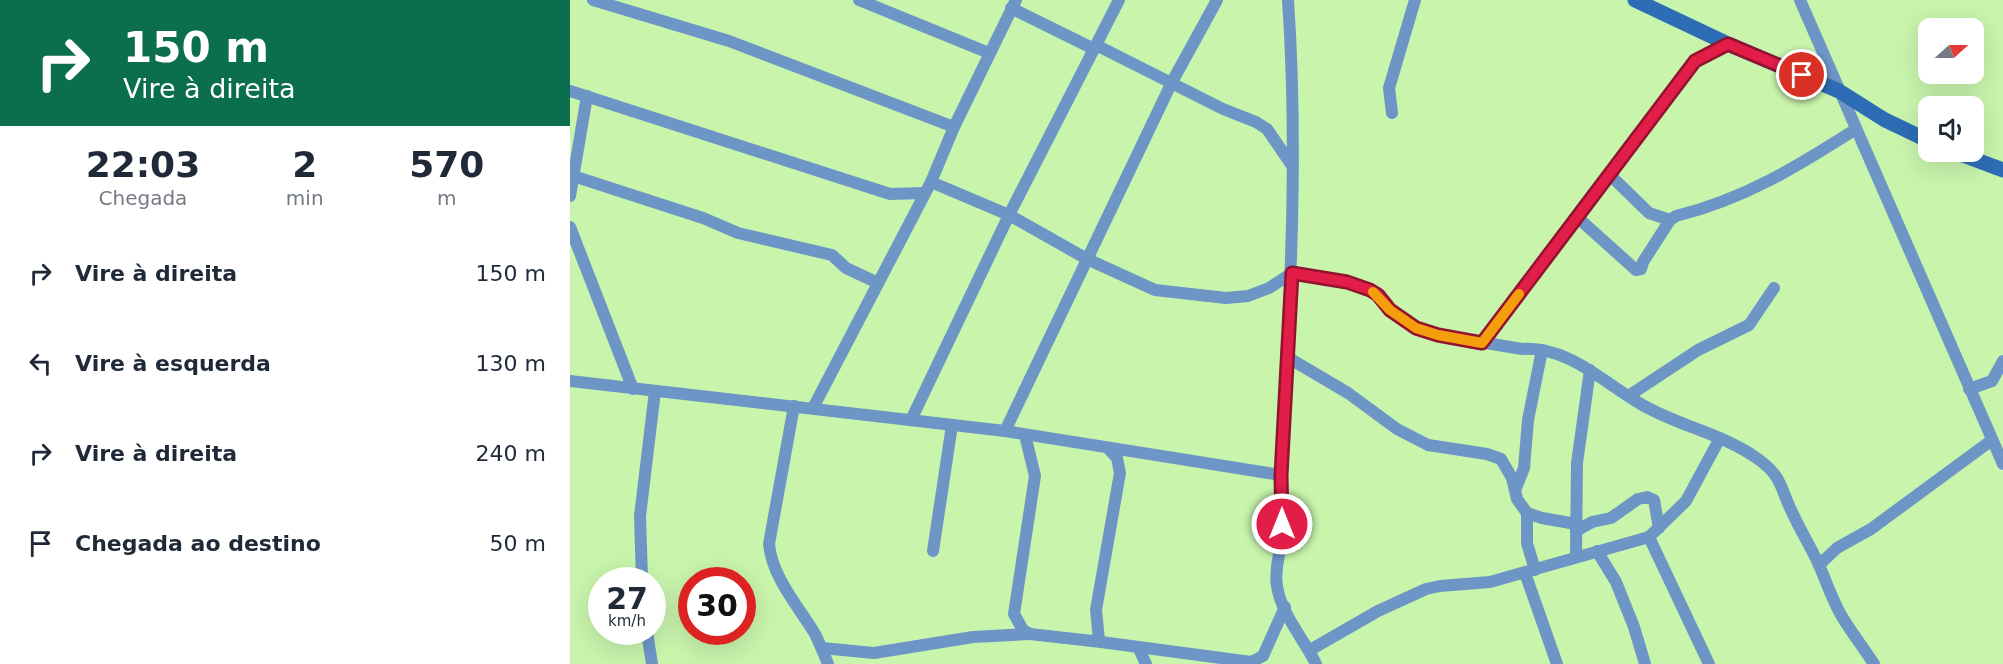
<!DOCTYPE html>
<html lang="pt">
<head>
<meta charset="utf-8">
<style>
  body { margin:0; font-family:"DejaVu Sans",sans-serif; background:#f2f2f3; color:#1f2937; height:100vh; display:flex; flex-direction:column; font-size:22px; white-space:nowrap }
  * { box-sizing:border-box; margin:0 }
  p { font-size:20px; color:#747a83 }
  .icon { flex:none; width:33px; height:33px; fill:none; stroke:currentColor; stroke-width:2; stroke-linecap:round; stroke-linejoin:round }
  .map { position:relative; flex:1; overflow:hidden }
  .sheet { display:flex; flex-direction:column; background:#fff; width:570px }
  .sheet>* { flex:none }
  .guide { background:#0b6e4f; color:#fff; overflow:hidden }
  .needle { width:39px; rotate:69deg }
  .fabs { position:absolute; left:1348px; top:18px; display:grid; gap:12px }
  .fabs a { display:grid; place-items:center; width:66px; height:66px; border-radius:12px; background:#fff; box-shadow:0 6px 24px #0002; font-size:30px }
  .speed { position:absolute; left:18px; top:567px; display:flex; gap:12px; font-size:30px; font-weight:700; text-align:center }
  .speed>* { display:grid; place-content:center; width:78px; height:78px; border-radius:50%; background:#fff; box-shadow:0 6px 24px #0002; line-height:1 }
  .speed small { font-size:15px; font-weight:400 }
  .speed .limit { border:9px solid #d22; background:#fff; color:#111 }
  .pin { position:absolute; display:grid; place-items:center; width:51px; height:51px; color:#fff; margin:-26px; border:3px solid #fff; border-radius:50%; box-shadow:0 2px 6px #0007 }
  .me { position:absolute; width:66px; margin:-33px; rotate:0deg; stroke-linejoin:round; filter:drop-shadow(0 0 4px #0008) }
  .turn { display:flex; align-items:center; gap:21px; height:126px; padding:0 24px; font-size:27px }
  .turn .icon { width:78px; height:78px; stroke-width:2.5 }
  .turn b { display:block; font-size:42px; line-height:51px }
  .eta { display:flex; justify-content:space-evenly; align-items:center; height:102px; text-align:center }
  .eta b { font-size:36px; font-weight:600; line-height:42px }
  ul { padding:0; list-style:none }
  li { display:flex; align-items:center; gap:18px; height:90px; padding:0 24px }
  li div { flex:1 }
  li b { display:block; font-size:22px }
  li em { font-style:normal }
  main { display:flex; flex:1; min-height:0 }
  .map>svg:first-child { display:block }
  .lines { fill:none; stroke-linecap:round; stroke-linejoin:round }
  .street { stroke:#6d96c7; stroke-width:12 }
  .secondary { stroke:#2d6db5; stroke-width:15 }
  .route-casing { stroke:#92132f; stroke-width:15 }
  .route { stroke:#e11d48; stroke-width:10 }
  .slow { stroke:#f59e0b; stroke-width:10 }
</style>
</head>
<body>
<main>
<section class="sheet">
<div class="guide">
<div class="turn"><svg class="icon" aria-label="right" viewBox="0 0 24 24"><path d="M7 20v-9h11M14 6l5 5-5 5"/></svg><div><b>150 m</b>Vire à direita</div></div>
</div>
<div class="eta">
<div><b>22:03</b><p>Chegada</p></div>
<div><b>2</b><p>min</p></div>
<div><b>570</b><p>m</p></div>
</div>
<ul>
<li><svg class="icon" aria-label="right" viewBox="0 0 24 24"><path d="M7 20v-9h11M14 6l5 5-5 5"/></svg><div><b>Vire à direita</b></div><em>150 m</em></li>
<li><svg class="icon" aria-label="left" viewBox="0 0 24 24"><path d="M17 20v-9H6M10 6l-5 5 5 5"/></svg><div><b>Vire à esquerda</b></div><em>130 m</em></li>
<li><svg class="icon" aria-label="right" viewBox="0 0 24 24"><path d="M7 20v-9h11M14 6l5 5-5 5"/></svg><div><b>Vire à direita</b></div><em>240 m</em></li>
<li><svg class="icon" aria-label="arrive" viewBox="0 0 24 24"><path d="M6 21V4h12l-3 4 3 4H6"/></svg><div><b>Chegada ao destino</b></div><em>50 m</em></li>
</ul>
</section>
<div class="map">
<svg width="1433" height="664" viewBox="0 0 1433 664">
  <rect width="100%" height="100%" fill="#c8f4ac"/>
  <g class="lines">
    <g class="street">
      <path d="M23,0L159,41L384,127"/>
      <path d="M289,0L419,53"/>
      <path d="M718,0C729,159 719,317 711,475C712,497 713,518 711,540C710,555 704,570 707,586C711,614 734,639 746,664"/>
      <path d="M1230,0L1433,464"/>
      <path d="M441,8L524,49"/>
      <path d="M526,45L653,109L686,122L697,129L723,167"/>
      <path d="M0,91L320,194L355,193"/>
      <path d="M822,113L819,88L845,0"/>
      <path d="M1039,174L1079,213L1100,220"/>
      <path d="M0,175L133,218L168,233L262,255L276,268L308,283"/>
      <path d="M361,182L439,215L517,259L585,290L656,298L678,296L699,288L722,273L777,283L800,290L808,295L820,310L846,328L868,335L952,349C998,346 1033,382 1069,403C1107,426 1152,433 1188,459C1213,477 1210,488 1222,512C1230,530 1241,547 1249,565C1256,581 1262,599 1271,615C1281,632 1293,647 1304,664"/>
      <path d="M0,196L17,96"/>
      <path d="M1007,217L1066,270L1071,269L1073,262L1100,220L1106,216C1175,199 1228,166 1286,129"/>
      <path d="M0,227L63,389"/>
      <path d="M912,343L1125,61L1158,44"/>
      <path d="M717,357L778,393L827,429L858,445L917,454L931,459L942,478L947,499L957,513V543L965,570"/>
      <path d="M0,381L435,431L711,475"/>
      <path d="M1399,389L1422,381L1433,361"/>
      <path d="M1060,395L1128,350L1179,325L1204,288"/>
      <path d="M224,406L199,544C202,577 228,606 245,634C250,644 254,654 258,664"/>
      <path d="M243,408L361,182L384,127L446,0"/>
      <path d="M341,420L439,215L549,0"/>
      <path d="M435,431L602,82L647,0"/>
      <path d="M455,435L465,476L444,614L453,630L460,634L531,642"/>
      <path d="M538,448L547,458L550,473L526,610L529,640L531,642L681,662L693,656L715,607"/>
      <path d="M946,488L954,468L958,420L972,350"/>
      <path d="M957,513L972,518L1006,524"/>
      <path d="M1006,531L1022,522L1041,518L1068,499L1077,497L1084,500L1089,528"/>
      <path d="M1079,537L1139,664"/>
      <path d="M363,551L382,425"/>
      <path d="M1027,551L1046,582L1064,627L1075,664"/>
      <path d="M1006,557L1007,463L1020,370"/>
      <path d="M1249,565L1267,548L1301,529L1422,440"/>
      <path d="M955,573L987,664"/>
      <path d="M72,580L70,516L85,391"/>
      <path d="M77,632L82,664"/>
      <path d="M252,648L304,653L403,637L460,634"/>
      <path d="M569,649L576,664"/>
      <path d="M740,650L808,611L856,589L870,586L920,582L1079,537L1116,501L1150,438"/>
    </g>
    <g class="secondary">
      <path d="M1065,0L1158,44L1269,91L1315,120L1359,141"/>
      <path d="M1385,152L1433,170"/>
    </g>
  </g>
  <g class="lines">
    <defs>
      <path id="route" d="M712,524L711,475L722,273L777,282L800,290L808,295L820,310L846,328L868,335L912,343L1125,61L1158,44L1232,75"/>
    </defs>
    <use href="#route" class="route-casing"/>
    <use href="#route" class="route"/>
    <path class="slow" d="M803,292L820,310L846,328L868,335L912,343L949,294"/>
  </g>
</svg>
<div class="fabs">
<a><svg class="needle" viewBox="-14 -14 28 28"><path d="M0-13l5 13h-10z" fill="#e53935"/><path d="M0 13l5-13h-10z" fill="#747a83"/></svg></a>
<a><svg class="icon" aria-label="sound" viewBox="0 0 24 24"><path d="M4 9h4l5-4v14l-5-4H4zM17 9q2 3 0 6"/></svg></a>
</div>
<div class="speed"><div>27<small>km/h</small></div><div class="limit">30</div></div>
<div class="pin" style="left:1232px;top:75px;background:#d93025"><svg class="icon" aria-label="arrive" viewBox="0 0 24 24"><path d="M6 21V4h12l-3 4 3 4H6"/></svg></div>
<svg class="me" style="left:712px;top:524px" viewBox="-20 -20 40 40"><circle r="17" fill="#e11d48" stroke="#fff" stroke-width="3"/><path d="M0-11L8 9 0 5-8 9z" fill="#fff"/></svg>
</div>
</main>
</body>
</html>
